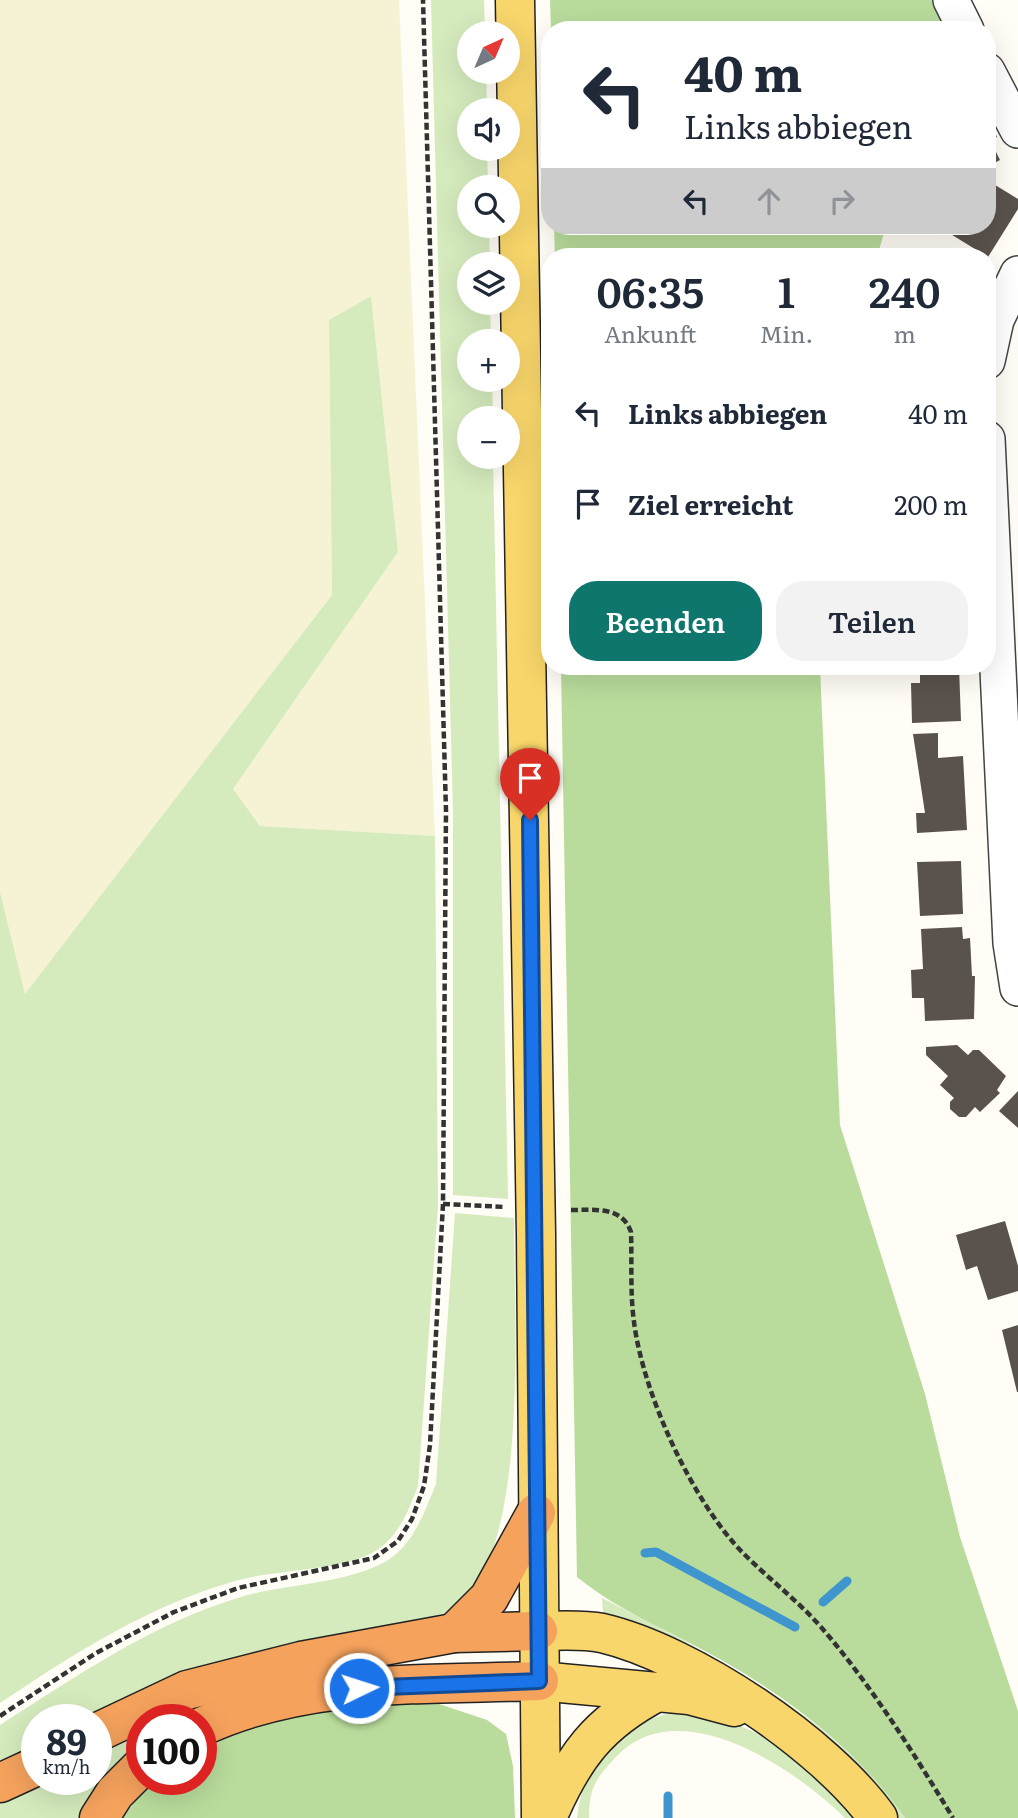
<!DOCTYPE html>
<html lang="de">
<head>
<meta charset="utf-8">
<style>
  body { margin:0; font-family:Literata,serif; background:#f2f2f3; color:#1f2937; height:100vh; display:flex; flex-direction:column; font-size:26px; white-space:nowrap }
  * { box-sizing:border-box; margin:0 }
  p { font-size:23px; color:#747a83 }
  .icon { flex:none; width:38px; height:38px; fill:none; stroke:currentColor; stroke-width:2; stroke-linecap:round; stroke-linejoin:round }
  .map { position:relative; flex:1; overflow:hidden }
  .sheet { position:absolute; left:541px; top:248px; width:455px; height:427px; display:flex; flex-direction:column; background:#fff; border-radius:28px; box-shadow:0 7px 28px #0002 }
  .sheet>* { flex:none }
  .top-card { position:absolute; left:541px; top:21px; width:455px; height:214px; border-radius:28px; box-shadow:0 7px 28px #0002; background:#fff; color:#1f2937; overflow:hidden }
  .needle { width:46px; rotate:44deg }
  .controls { position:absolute; left:457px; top:21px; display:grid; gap:14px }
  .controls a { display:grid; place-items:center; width:63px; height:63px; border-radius:50%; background:#fff; box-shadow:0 7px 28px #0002; font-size:35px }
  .speed { position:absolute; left:21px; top:1704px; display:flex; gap:14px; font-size:35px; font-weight:700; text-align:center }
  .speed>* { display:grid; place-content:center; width:91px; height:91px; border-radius:50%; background:#fff; box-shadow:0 7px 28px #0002; line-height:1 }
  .speed small { font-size:18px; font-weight:400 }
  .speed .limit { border:10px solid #d22; background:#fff; color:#111 }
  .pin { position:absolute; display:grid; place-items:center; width:60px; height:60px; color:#fff; margin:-72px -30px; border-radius:50% 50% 50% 0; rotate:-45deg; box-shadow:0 0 7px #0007 }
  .pin .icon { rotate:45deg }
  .me { position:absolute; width:77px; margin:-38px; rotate:86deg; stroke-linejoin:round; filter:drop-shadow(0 0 5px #0008) }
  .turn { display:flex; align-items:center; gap:24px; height:147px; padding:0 28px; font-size:32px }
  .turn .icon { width:91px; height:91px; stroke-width:2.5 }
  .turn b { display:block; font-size:49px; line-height:60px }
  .lanes { display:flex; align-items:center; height:66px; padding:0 28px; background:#0003; justify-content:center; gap:35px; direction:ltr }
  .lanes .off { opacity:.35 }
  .eta { display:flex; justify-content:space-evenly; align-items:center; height:119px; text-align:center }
  .eta b { font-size:42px; font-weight:600; line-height:49px }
  .primary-button { display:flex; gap:14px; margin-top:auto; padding:14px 28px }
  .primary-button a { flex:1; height:80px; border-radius:28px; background:#0f766e; color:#fff; font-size:28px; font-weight:600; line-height:80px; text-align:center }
  .primary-button a+a { background:#f2f2f3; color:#1f2937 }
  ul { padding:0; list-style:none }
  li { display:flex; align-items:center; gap:21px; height:91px; padding:0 28px }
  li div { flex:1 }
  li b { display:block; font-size:26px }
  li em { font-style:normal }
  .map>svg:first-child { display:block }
  .farmland { fill:#f6f3d4 }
  .green { fill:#d5ebbd }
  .forest { fill:#b9dc9c }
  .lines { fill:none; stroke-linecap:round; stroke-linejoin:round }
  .stream { stroke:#3f96cf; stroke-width:9 }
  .building { fill:#5a524d }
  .minor-casing { stroke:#444; stroke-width:38 }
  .major-casing { stroke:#222; stroke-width:41 }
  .highway-casing { stroke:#222; stroke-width:41 }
  .path { stroke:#333; stroke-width:4.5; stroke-dasharray:7 3.5; stroke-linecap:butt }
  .minor { stroke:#fff; stroke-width:35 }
  .major { stroke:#f9d66b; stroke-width:38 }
  .highway { stroke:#f5a25d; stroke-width:38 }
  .route-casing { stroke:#114b97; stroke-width:18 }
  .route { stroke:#1a73e8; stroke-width:12 }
</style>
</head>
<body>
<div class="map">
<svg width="1018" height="1818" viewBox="0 0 1018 1818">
  <rect width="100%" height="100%" fill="#fffdf5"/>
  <path class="farmland" d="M0,0H399L435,836L260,826L233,789L398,552L371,296L329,321L332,595L25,995L0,892Z"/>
  <g class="green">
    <path d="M431,0H484L485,33H469V72H486L487,110H469V149H487L488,187H469V226H489L490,264H469V303H490L491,341H469V380H492L493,418H469V457H493L508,1199L453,1195V811Z"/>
    <path d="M371,296L398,552L233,789L260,826L435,836L438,1205L418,1486C408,1512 397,1541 370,1554C331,1572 276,1569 235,1581C148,1606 75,1653 0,1703V892L25,994L332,595L329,320Z"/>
    <path d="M455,1213L514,1218C514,1313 527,1510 475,1587C467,1598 452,1607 442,1615L89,1720H37V1749L0,1766V1725C78,1675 155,1622 244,1596C288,1584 338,1584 379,1565C412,1550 423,1515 436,1484Z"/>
    <path d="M602,1598C714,1656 831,1712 905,1818H898L876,1788L666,1640L603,1613Z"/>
    <path d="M682,1711C699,1715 718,1717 735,1724C785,1742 823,1782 860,1818H845C794,1768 679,1690 616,1757C595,1779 589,1789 589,1818H577C584,1755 621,1721 682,1711Z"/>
    <path d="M142,1728V1746L119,1767L79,1818H0V1800L52,1780H96V1755Z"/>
  </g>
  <g class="forest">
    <path d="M550,0H941L956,30H551Z"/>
    <path d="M554,226H886L877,257H555Z"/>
    <path d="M561,667H820L840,1125L925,1394L960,1537L1018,1711V1818H905C859,1752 794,1702 725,1662C675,1633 621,1613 577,1577Z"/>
    <path d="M433,1702L487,1720L506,1734L513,1766L515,1818H122L152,1780H201V1748C274,1712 353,1707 433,1702Z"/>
  </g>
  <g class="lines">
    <g class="stream">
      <path d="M645,1553L656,1552L795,1627"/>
      <path d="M823,1602L847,1581"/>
      <path d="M668,1796V1818"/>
    </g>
  </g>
  <g class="building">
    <path d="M987,117L997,137L990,140L1000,160L987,167Z"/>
    <path d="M987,180L1018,199V209L988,257L944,230L947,226H987Z"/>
    <path d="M932,249L948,257H929Z"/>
    <path d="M920,667H959L961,721L912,723L911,683H920Z"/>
    <path d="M938,733V758L963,756L967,830L917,833L916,813H925L913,734Z"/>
    <path d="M961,861L963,914L920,916L917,862Z"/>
    <path d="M962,927L963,939L970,938L972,976H975L974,1019L925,1021L924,998H912L911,970L923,969L921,929Z"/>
    <path d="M957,1045L968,1055L973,1050H979L1006,1076L997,1090L1000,1093L980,1112L975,1107L966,1117H959L950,1109V1102L954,1098L940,1085L948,1076L926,1055V1047Z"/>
    <path d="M1018,1091V1128L999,1111Z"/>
    <path d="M1005,1221L1018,1266V1291L988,1300L977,1266L966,1270L956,1235Z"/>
    <path d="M1018,1325V1392H1017L1002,1330Z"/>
  </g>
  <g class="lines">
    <defs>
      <g id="minor">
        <path d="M951,0L966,30"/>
        <path d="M987,71L1018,130"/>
        <path d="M987,361L996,320L1018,274"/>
        <path d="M987,439L1011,943L1018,988"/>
      </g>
      <g id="major">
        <path d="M515,0L536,1234L541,1818"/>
        <path d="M538,1631C559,1631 581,1629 602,1633C691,1654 825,1744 878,1818"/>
        <path d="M539,1681L689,1695L734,1707"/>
        <path d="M547,1818C573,1757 598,1723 657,1692"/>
      </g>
      <g id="highway">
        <path d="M454,1633L489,1598L536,1513"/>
        <path d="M201,1727C306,1678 427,1685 539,1681"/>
        <path d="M96,1733L187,1690L301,1661L454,1633L538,1631"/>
        <path d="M0,1783L37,1766"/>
        <path d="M99,1818L115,1793L142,1766"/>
      </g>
    </defs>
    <use href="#minor" class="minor-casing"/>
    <use href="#major" class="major-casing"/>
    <use href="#highway" class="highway-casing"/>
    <g class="path">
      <path d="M443,1204L505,1207"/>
      <path d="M571,1210C595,1210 622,1206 631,1232C632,1262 630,1293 634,1322C643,1394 693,1503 744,1554C769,1579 797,1600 821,1627C871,1685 913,1752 953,1818"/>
      <path d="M0,1716L96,1653L174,1612L238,1588L374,1558L398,1541L412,1519L424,1486L430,1445L443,1204L446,811L423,0"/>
    </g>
    <use href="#minor" class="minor"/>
    <use href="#major" class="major"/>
    <use href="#highway" class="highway"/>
  </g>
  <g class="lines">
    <defs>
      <path id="route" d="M359,1688L539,1681L530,820"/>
    </defs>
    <use href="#route" class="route-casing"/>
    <use href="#route" class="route"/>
  </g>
</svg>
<div class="controls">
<a><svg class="needle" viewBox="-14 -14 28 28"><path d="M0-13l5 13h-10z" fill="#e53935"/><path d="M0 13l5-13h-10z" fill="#747a83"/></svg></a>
<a><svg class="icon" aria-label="sound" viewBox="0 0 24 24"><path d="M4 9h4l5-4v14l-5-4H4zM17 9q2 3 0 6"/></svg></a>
<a><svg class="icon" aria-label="search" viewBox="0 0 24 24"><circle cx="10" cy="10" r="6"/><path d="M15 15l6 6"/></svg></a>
<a><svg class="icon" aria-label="layers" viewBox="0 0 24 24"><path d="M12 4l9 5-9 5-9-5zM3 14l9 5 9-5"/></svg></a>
<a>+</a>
<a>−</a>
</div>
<div class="speed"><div>89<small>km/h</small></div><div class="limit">100</div></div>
<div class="pin" style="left:530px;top:820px;background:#d93025"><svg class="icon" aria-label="arrive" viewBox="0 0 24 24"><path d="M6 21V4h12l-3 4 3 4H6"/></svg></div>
<svg class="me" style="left:359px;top:1688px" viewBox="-20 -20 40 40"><circle r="17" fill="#1a73e8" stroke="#fff" stroke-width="3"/><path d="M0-11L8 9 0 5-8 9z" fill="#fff"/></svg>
<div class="top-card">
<div class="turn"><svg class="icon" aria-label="left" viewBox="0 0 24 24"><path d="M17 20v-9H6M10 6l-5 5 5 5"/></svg><div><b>40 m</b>Links abbiegen</div></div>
<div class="lanes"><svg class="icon" aria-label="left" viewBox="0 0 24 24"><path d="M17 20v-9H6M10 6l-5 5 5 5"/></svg><svg class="icon off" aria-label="ahead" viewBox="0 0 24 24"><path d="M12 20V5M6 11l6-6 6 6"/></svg><svg class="icon off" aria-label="right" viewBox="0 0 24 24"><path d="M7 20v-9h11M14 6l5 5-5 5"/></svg></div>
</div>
<section class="sheet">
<div class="eta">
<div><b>06:35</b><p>Ankunft</p></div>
<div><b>1</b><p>Min.</p></div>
<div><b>240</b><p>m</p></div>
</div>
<ul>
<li><svg class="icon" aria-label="left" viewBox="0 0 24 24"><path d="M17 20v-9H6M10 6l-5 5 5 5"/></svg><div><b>Links abbiegen</b></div><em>40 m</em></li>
<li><svg class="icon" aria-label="arrive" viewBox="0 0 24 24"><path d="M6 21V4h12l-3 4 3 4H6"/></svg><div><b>Ziel erreicht</b></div><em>200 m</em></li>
</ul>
<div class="primary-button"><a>Beenden</a><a>Teilen</a></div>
</section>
</div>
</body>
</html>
